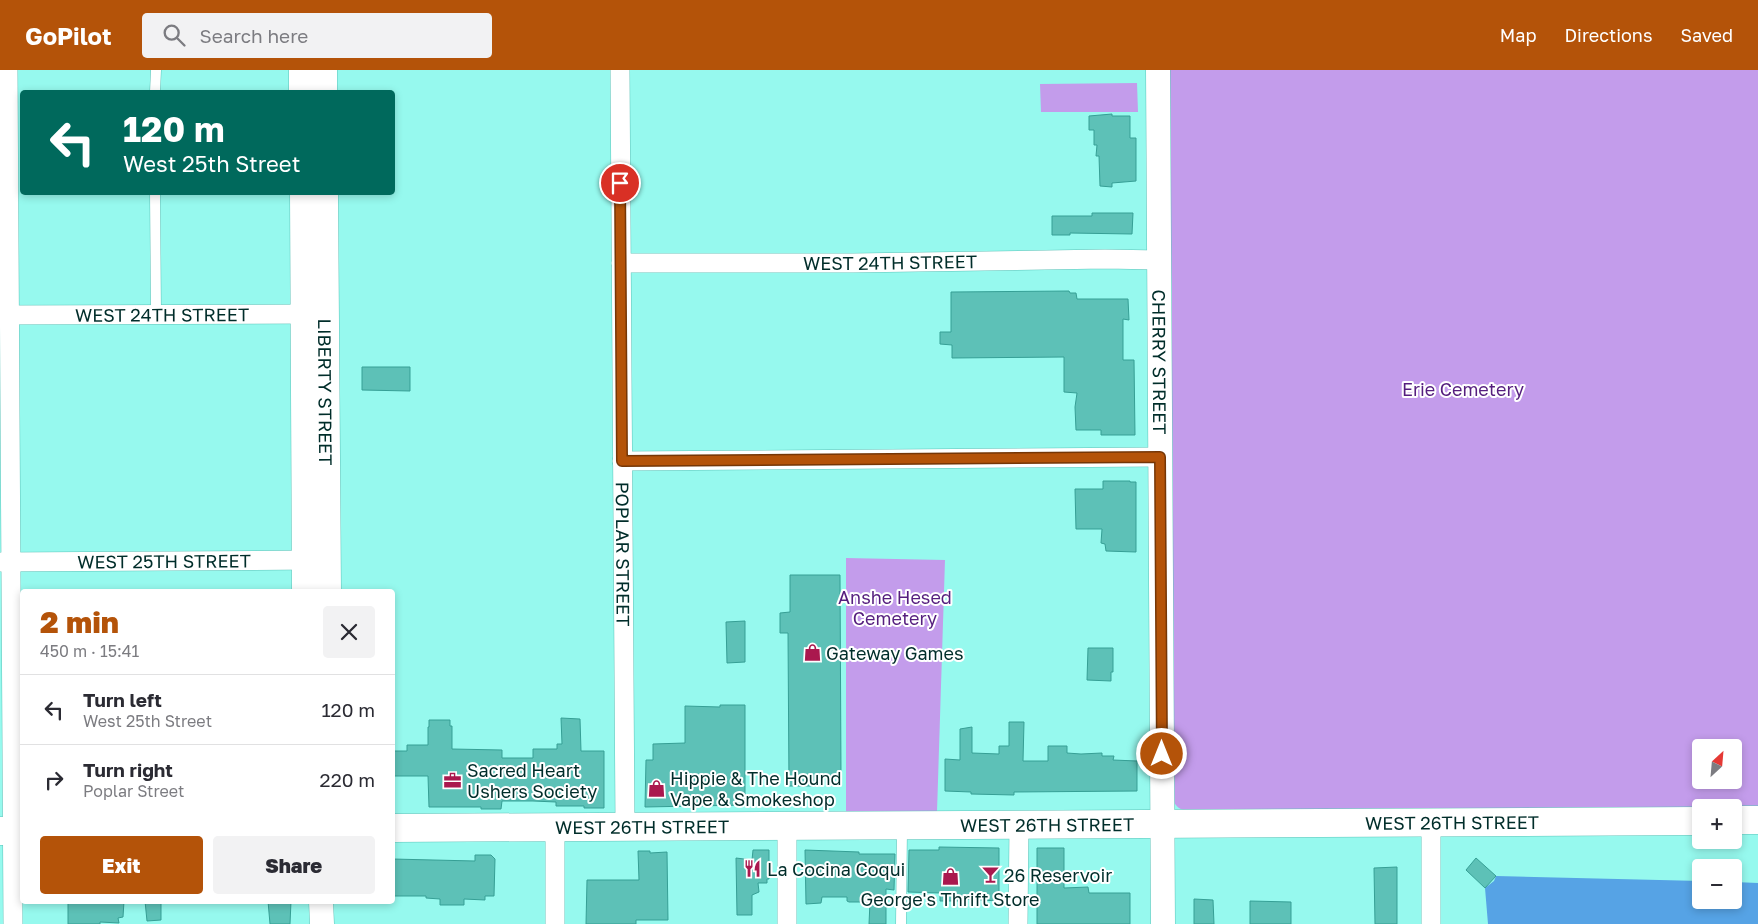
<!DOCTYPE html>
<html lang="en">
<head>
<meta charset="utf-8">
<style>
  body { margin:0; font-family:"Golos Text",sans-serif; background:#f2f2f3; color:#2b2b33; height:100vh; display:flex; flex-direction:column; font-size:19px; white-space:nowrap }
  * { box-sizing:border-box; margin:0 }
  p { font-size:16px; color:#7c7c81 }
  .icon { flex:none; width:28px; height:28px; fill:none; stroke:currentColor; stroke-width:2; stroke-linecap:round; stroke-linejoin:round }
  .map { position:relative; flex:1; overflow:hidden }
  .side { position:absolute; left:20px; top:519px; width:375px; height:315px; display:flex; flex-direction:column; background:#fff; border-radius:5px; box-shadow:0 2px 8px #0003 }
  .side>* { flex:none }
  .top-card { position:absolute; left:20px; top:20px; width:375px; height:105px; border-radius:5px; box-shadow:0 2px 8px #0003; background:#00695c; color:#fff; overflow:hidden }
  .needle { width:32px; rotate:26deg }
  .buttons { position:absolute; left:1692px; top:669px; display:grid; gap:10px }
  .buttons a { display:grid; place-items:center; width:50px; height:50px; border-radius:5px; background:#fff; box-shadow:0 2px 8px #0003; font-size:25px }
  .pin { position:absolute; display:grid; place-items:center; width:42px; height:42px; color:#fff; margin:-21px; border:2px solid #fff; border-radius:50%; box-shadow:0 1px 5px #0007 }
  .me { position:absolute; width:55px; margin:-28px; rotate:0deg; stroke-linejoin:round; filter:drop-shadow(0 0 4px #0008) }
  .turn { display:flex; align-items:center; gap:18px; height:105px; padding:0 20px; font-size:22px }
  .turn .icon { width:65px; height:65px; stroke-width:2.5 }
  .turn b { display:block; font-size:35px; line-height:42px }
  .round { display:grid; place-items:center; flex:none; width:52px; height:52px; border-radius:5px; background:#f2f2f3 }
  .headline { display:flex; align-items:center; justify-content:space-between; height:85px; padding:0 20px }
  h1 { font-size:30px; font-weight:800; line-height:38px; color:#b45309 }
  .primary-button { display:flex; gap:10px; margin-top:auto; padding:10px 20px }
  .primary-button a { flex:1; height:58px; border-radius:5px; background:#b45309; color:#fff; font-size:20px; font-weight:800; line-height:58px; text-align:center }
  .primary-button a+a { background:#f2f2f3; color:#2b2b33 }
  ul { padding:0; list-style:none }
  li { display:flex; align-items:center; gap:15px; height:70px; padding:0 20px; border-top:1px solid #e1e1e2 }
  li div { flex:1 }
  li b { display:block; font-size:19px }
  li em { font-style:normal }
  header { display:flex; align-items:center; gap:30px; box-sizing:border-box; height:70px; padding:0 25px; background:#b45309; color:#fff }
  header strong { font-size:24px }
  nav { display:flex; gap:28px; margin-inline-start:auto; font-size:18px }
  .search { width:350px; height:45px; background:#f2f2f3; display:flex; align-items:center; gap:12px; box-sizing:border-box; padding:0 18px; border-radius:5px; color:#7c7c81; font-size:19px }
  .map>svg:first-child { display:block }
  .green { fill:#c39ceb; fill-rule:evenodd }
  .water { fill:#56a3e5 }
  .building { fill:#5dc1b7; stroke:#369f95 }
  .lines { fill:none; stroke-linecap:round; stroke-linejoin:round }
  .service-casing { stroke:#5fc3b9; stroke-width:11 }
  .minor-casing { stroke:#5fc3b9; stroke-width:20 }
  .tertiary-casing { stroke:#5fc3b9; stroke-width:25 }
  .secondary-casing { stroke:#5fc3b9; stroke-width:29 }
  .primary-casing { stroke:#5fc3b9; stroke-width:29 }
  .service { stroke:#fff; stroke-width:10 }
  .minor { stroke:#fff; stroke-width:19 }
  .tertiary { stroke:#fff; stroke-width:24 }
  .secondary { stroke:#fff; stroke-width:28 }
  .primary { stroke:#fff; stroke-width:28 }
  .route-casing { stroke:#753606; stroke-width:12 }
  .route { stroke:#b45309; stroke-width:9 }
  .labels { text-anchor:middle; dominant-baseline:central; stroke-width:4; stroke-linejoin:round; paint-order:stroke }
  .street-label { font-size:18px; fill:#002d2a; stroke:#fff }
  .park-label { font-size:18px; fill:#551e7e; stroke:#fff }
  .poi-label { font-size:18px; fill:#002d2a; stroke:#fff; text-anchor:start }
</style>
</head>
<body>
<header>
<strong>GoPilot</strong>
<div class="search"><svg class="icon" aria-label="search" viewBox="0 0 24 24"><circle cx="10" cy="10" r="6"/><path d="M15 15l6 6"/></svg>Search here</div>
<nav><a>Map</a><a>Directions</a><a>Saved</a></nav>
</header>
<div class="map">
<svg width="1758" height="854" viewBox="0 0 1758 854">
  <rect width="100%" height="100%" fill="#96f9ee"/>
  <g class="green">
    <path d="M1167,0H1758V738L1189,741C1179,740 1176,737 1172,728L1170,271L1172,223L1170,182L1171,87ZM1701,678H1734V710H1701Z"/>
    <path d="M1137,13L1138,42H1041L1040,14Z"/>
    <path d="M846,488L945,490L937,742H846Z"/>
  </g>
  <path class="water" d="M1496,806L1701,811V830H1734V812L1758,813V854H1488L1485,818L1494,811Z"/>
  <g class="building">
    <path d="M1112,44V46H1130V68H1136V111L1112,113V117L1100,116L1099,86H1096L1097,75H1094V60H1089V46Z"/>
    <path d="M1092,143H1133L1132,164L1070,163V165H1052V146H1092Z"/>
    <path d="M1069,221L1070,223H1076L1077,229H1128L1129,250L1123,249V290H1134L1135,365H1101V360H1076L1075,337L1077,323L1064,322V287L952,288V275L940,274V262H951V222Z"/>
    <path d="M362,297H410V321L362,320Z"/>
    <path d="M1103,411H1130V412H1136V482L1106,481L1105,474L1101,473L1102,459H1076L1075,419H1103Z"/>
    <path d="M790,505H840L841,705L819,706V716H789L788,563H780V543L790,542Z"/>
    <path d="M745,551V592L727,593L726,552Z"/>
    <path d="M1088,578H1113V602H1111V611L1087,610Z"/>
    <path d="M720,635H745V735L645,737L646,690H653V674L685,673V636L720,637Z"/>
    <path d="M561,648L580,649L581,681H604V738H584V736H556V732L533,731H502L501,739H481V737H429L428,706H392V681H407V675H428V657H429V650H450V656H452V679L502,680V688H533V679H557V674H562Z"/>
    <path d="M1009,652H1024L1023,691H1048V676H1067V683L1081,684L1102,683V686H1114L1113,690L1137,691V721L1014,722V725L971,724V722L945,721V689L960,690V659L972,657V683L999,684V676H1009Z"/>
    <path d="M939,777L999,778V831L961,829V831H940V823L908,822L909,780H939Z"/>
    <path d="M1037,778H1064V818L1088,817L1089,823H1130V854H1037Z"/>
    <path d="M753,780H769V809H767V813H758L759,822L752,825V845H737L736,788L752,790Z"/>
    <path d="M805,780L859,782V784H895L894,820L886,819V854H869L870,832H849L847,831V827H822L821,833L806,834Z"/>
    <path d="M638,781H650V783L667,782L668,850H636V854H586L587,810H639Z"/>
    <path d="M475,785H491L495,789L494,826H485V830L464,829V835H440V829L426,828V826H392V789L475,791Z"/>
    <path d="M1476,788L1496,806L1485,818L1466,800Z"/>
    <path d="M1397,797V854H1375L1374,798Z"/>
    <path d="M1194,829L1213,830L1214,854H1194Z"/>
    <path d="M68,831H124L123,847L118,848L119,853L100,852V854H68Z"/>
    <path d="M145,831H161V850L147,851Z"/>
    <path d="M268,831H291L290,854H270Z"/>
    <path d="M1250,831L1291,832V854H1250Z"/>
  </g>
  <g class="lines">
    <defs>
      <g id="service">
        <path d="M155,22L156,0"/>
        <path d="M155,122L156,244"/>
        <path d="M901,854L902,758"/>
      </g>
      <g id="minor">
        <path d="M8,0L13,854"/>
        <path id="s1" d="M620,0L625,757"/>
        <path id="s2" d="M621,193H853L1105,189L1159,190"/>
        <path id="s3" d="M0,245L316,244"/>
        <path d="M622,391L1160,387"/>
        <path id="s4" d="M0,492L316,490"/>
        <path d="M1431,752V854"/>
        <path d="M555,854V757"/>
        <path d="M787,854V756"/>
        <path d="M1018,854L1019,754"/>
      </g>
      <g id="tertiary">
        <path id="s5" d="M1158,0L1163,854"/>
        <path d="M321,831L322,854"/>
      </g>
      <g id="secondary">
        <path d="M303,0V22"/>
        <path d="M323,0V22"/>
        <path d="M304,122L306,521"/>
        <path id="s6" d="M324,122L327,521"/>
      </g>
      <g id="primary">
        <path d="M1734,750H1758"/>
        <path id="s7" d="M392,758L1701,751"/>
        <path d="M0,761H22"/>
      </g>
    </defs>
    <use href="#service" class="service-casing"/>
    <use href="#minor" class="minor-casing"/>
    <use href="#tertiary" class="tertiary-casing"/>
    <use href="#secondary" class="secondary-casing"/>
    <use href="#primary" class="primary-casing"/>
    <use href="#service" class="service"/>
    <use href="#minor" class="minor"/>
    <use href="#tertiary" class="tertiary"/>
    <use href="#secondary" class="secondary"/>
    <use href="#primary" class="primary"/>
  </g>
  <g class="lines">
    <defs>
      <path id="route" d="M620,113L622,391L1160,387L1162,684"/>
    </defs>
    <use href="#route" class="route-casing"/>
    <use href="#route" class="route"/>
  </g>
  <defs>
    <symbol id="shop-bare" viewBox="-9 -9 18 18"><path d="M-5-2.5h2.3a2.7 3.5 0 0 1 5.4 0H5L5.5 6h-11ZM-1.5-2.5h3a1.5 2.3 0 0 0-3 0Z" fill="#aa184e" stroke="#fff" stroke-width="2.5" paint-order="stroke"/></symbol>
    <symbol id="office-bare" viewBox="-9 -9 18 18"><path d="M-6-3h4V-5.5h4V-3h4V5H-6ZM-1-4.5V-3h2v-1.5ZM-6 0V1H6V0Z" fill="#aa184e" stroke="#fff" stroke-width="2.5" paint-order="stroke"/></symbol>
    <symbol id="restaurant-bare" viewBox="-9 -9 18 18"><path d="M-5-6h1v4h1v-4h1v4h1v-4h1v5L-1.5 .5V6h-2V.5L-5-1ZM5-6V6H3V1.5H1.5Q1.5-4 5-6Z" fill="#aa184e" stroke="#fff" stroke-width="2.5" paint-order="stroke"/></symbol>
    <symbol id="bar-bare" viewBox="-9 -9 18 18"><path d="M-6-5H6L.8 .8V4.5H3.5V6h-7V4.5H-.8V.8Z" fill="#aa184e" stroke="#fff" stroke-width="2.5" paint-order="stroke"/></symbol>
  </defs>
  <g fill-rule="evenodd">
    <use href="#shop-bare" x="800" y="570" width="25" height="25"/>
    <use href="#office-bare" x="440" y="698" width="25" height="25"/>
    <use href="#shop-bare" x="644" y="706" width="25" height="25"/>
    <use href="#restaurant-bare" x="740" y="786" width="25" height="25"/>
    <use href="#bar-bare" x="978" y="792" width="25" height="25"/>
    <use href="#shop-bare" x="938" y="794" width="25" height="25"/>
  </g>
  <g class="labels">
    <g class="street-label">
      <text stroke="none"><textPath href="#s2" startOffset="269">WEST 24TH STREET</textPath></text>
      <text stroke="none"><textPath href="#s3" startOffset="162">WEST 24TH STREET</textPath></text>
      <text stroke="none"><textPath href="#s5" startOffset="292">CHERRY STREET</textPath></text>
      <text stroke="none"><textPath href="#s6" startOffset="200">LIBERTY STREET</textPath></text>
      <text stroke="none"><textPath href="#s1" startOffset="484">POPLAR STREET</textPath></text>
      <text stroke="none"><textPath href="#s4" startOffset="164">WEST 25TH STREET</textPath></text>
      <text stroke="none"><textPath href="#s7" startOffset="1060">WEST 26TH STREET</textPath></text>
      <text stroke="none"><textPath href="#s7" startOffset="655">WEST 26TH STREET</textPath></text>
      <text stroke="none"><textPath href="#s7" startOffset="250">WEST 26TH STREET</textPath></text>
    </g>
    <g class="park-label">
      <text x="1463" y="319">Erie Cemetery</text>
      <text x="895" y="527">Anshe Hesed<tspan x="895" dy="21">Cemetery</tspan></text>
    </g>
    <g class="poi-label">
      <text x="826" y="583">Gateway Games</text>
      <text x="467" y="700">Sacred Heart<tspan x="467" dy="21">Ushers Society</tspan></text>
      <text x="670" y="708">Hippie &amp; The Hound<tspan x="670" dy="21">Vape &amp; Smokeshop</tspan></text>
      <text x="767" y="799">La Cocina Coqui</text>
      <text x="1004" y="805">26 Reservoir</text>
      <text x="950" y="829" text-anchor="middle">George's Thrift Store</text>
    </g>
  </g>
</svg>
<div class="buttons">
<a><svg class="needle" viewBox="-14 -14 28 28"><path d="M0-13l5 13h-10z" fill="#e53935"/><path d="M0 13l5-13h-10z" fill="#7c7c81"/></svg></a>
<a>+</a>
<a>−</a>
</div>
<div class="pin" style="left:620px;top:113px;background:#d93025"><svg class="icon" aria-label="arrive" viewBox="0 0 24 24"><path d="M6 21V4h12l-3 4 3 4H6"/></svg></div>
<svg class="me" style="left:1162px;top:684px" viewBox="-20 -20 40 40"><circle r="17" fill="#b45309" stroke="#fff" stroke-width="3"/><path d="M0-11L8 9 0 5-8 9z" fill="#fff"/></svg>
<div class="top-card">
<div class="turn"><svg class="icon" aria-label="left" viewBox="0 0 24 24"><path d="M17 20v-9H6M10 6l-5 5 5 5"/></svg><div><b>120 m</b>West 25th Street</div></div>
</div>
<section class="side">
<div class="headline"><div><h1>2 min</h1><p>450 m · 15:41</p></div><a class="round"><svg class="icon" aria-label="close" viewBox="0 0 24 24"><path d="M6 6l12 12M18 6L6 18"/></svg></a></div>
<ul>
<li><svg class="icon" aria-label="left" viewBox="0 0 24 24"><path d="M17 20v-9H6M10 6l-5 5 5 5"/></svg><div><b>Turn left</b><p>West 25th Street</p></div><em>120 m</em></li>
<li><svg class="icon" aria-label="right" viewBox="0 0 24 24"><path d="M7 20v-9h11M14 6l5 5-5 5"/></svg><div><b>Turn right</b><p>Poplar Street</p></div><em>220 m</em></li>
</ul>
<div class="primary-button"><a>Exit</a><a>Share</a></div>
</section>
</div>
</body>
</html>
